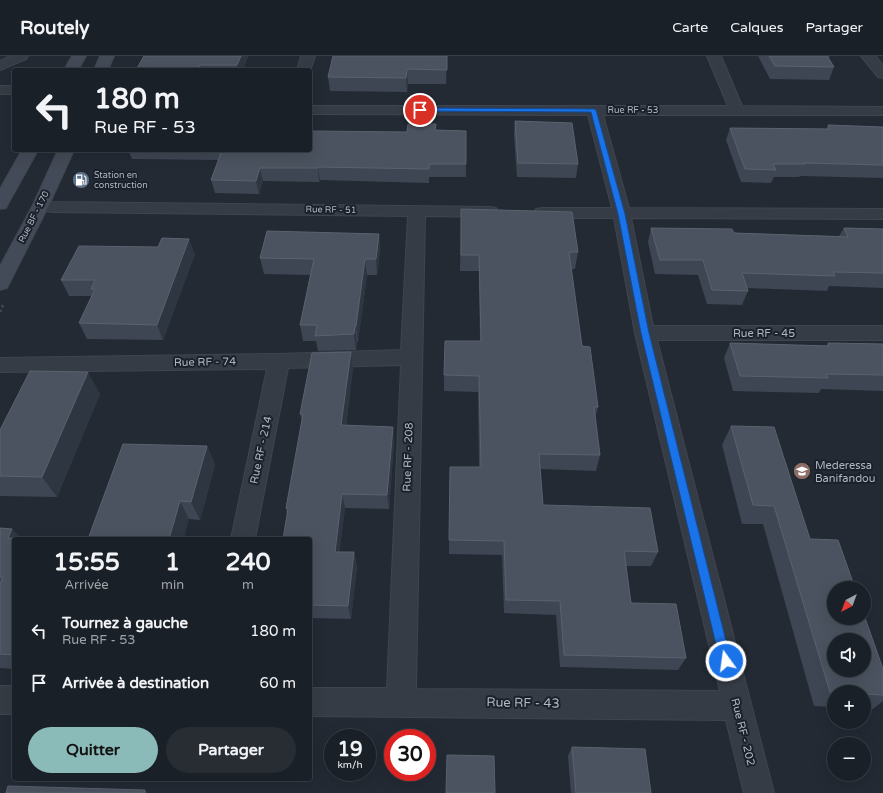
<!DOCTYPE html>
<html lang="fr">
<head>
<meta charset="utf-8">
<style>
  body { margin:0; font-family:"Varela Round",sans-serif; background:#272d33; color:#f1f3f6; height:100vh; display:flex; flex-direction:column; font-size:15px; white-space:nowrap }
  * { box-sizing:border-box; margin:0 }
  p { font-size:13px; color:#9fa3a7 }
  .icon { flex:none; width:22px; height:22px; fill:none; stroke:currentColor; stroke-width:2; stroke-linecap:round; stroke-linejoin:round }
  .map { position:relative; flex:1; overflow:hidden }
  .sheet { position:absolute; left:12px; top:481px; width:300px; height:244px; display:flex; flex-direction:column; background:#1a2027; border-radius:4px; box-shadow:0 4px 16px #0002,0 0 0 1px #383e44 }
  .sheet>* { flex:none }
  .guide { position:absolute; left:12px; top:12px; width:300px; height:84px; border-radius:4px; box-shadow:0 4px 16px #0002,0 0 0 1px #383e44; background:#1a2027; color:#f1f3f6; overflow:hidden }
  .needle { width:26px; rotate:221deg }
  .fabs { position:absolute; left:827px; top:525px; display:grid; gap:8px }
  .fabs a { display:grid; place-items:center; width:44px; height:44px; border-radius:50%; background:#1a2027; box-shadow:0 4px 16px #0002,0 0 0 1px #383e44; font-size:20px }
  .speed { position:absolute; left:324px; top:673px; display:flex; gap:8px; font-size:20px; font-weight:700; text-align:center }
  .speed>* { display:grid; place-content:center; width:52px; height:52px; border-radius:50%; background:#1a2027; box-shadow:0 4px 16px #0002,0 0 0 1px #383e44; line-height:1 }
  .speed small { font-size:10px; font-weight:400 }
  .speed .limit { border:6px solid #d22; background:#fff; color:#111 }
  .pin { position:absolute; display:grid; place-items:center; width:34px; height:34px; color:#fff; margin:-17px; border:2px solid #fff; border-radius:50%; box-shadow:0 1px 4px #0007 }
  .me { position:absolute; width:44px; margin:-22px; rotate:346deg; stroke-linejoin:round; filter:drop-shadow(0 0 3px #0008) }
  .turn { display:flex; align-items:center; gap:14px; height:84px; padding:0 16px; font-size:18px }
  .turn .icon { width:52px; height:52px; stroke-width:2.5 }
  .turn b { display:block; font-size:28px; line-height:34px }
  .eta { display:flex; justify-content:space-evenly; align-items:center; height:68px; text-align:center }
  .eta b { font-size:24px; font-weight:700; line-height:28px }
  .primary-button { display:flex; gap:8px; margin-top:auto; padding:8px 16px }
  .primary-button a { flex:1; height:46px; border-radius:24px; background:#8bbbb9; color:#111; font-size:16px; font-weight:700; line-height:46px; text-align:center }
  .primary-button a+a { background:#272d33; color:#f1f3f6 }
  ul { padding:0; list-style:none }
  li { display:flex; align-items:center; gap:12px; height:52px; padding:0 16px }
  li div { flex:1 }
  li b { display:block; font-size:15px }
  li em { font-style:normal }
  header { display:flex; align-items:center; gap:24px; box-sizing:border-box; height:56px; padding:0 20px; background:#1a2027; border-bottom:1px solid #383e44 }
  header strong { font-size:19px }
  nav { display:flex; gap:22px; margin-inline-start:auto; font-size:14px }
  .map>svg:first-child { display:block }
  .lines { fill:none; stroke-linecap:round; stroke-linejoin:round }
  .street-casing { stroke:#3f454f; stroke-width:2 }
  .secondary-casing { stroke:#3f454f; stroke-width:2 }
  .path { stroke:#3d4c4e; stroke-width:2.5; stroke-dasharray:2.5 2.5; stroke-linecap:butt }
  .street { fill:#363c45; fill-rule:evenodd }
  .secondary { fill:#444b58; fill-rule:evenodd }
  .wall { fill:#3e4653 }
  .shaded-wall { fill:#2e3642 }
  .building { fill:#4a535f; stroke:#5a626f; fill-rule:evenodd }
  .route { fill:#1a73e8; stroke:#114b97 }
  .labels { text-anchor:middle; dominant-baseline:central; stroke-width:4; stroke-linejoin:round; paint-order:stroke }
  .far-street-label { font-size:9px; fill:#b0b7c2; stroke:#1b212a }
  .far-poi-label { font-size:9px; fill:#b0b7c2; stroke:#1b212a; text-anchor:start }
  .street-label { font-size:11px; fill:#b0b7c2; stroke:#1b212a }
  .poi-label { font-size:11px; fill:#b0b7c2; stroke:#1b212a; text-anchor:start }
  .near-street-label { font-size:13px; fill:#b0b7c2; stroke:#1b212a }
</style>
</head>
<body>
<header>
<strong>Routely</strong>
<nav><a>Carte</a><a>Calques</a><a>Partager</a></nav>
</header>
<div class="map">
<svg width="883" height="737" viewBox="0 0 883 737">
  <rect width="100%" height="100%" fill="#232a34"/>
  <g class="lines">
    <defs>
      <g id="street">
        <path d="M10,0H28L26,3L0,14V5Z"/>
        <path d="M301,0H315L310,15L297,14Z"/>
        <path d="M707,0H721L742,50L883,51V59H603L629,152L883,153V163L631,162L653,270H883V284H657L774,737H744L726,664L310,660V632H387L401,309L288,312L255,483H231L267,313L0,316V302L279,298L401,294L408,160L52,156L35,153L33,149L35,145L41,144L52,146L490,151L496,152L498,156L496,160L490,161L425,160L416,633L720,635L635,277L614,162H542L536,161L534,157L536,153L542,152H612L588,59L310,58V50H728Z"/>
        <path d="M861,0H875L883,9V22L878,21Z"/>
        <rect x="0" y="30" width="14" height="8"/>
        <rect x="0" y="630" width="14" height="28"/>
      </g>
      <g id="secondary">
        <path d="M72,0H86L78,14H64Z"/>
        <path d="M100,0H114L108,14H94Z"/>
        <path d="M22,94H38L8,148L6,152L0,153V133Z"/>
        <path d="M58,94H74L49,149L9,228L7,232L0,234V210L33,149Z"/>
      </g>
    </defs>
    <use href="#street" class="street-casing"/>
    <use href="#secondary" class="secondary-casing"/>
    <path class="path" d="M0,256L3,249"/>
    <use href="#street" class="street"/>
    <use href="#secondary" class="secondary"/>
  </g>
  <g class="wall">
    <path d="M144,0H248L243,14H136Z"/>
    <path d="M333,0H447L446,28H408L407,36L330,35L328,21Z"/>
    <path d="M758,0H830L829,2L834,11L829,24L770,23Z"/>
    <path d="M515,65L578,108L576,122L517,121L514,79Z"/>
    <path d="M828,69L883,71V122L800,120L799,121H774L771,127L741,126L726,84L730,72L826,73Z"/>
    <path d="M436,74L466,75V121H429V127L320,124L319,126L263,125L259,138L215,137L211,124L219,104L132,103L128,94H310L407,76Z"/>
    <path d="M461,153L578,196L575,213H571L582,290L598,351L595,362L600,399L596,415L540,413L543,449L658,496L651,510H626L631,547L686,602L678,614L560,611L556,559L504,557L502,499L449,498L450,411H479L478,336L444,335V319L480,285L479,215H460Z"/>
    <path d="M651,172L734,177L839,180L844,172L883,173V232L829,230L827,235L747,232L748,235L742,249L707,248L698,219L655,218L648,186Z"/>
    <path d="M379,178L380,194L377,219H367L358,286H357L356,294L318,295L316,285H303L300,269L310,219L264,218L260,202Z"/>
    <path d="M195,198L163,284L87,283L79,267L92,240H69L61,224Z"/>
    <path d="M730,287L826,290L828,287L883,288V335L821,333L819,337L733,335L724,302Z"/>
    <path d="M351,296L353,312L346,370L394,386L389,453L345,452L339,496H354L357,510L351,563L310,562V483L287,458L286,452L302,364L300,358Z"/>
    <path d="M100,338L57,441L0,440V374Z"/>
    <path d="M731,370L810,483L883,613V645L873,653L864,652V636H834V651L814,650L763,468H742L722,389Z"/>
    <path d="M207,390L215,409L200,464L189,463L88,483Z"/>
    <path d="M0,472L14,483V613L0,612Z"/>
    <path d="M572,691L651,737H571L568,700Z"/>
  </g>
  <g class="shaded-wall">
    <path d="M241,0H248L243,14H238L237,9Z"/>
    <path d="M200,9L202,14H198Z"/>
    <path d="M407,13L408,28L407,36L406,22Z"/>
    <path d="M318,111L320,124L319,126L318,112Z"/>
    <path d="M260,112L263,125L259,138L256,125Z"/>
    <path d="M379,178L380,194L377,219L376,203Z"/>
    <path d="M189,183L195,198L163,284L157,269Z"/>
    <path d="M365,203L367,219L358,286L356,270Z"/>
    <path d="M355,270L357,286L356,294L354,278Z"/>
    <path d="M351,296L353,312L344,384L341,369Z"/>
    <path d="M88,316L100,338L57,441L42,421Z"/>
    <path d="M393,371L394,386L389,453L387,439Z"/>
    <path d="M207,390L215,409L200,464L191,446Z"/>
    <path d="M342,438L345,452L338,509L335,496Z"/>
    <path d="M180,445L189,463L184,483H169Z"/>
    <path d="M12,473L22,483L8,482Z"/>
    <path d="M354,496L357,510L351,563L348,550Z"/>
    <path d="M145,734L149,737H145Z"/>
  </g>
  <g class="building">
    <path d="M144,0H241L237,9H200L198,14H136Z"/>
    <path d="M333,0H447V14L407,13L406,22L328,21Z"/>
    <path d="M769,0H827L834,11L775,10Z"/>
    <path d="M515,65L572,67L578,108L518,107Z"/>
    <path d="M408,68H436L435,74L466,75V108H429V113L318,111V112H260L256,125L211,124L222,94H310V75L407,76Z"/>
    <path d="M828,69L883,71V109L804,107L805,108H773L776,114L745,113L730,72L830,73Z"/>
    <path d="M461,153L572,156L578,196H569L582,290L590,291L598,351H594L600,399L539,398L543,449L650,452L658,496L624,495L631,547L676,548L686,602L564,599L560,545L506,544L504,485L449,484L450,411H481L479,320L444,319L445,285H481L479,199H461Z"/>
    <path d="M651,172L732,173L734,177L848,181L844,172L883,173V217L833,216L835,220L742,217L748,235L712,234L703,204H660Z"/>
    <path d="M267,175L379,178L376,203H365L356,270H355L354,278L315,280L317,269H300L314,203L260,202Z"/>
    <path d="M162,182L189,183L157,269L79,267L95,233H91L95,224H61L79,190L158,191Z"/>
    <path d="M730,287L829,290L828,287L883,288V319L826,318L828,322L740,320Z"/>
    <path d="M351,296L341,369L393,371L387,439L342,438L335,496H354L348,550L310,549V483H283L288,453L286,452L303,358H300L312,297Z"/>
    <path d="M30,315L88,316L42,421L0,420V374Z"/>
    <path d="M731,370L774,371L810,483L838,484L855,532H834V562H864V559L883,613V639L864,638V636H830L774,450L753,449ZM834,584H864V614H834Z"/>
    <path d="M123,388L207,390L191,446L180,445L169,483H88Z"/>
    <path d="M0,472L12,473L8,482L56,483H14V599L0,598V529L3,521H0Z"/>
    <path d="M572,691L645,693L651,737H576Z"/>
    <path d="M447,699L494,700L495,737H446Z"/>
    <path d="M8,730L145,734V737H6Z"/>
  </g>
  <path class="route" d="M420,52L594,53L596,54L625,158L649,277L731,605L730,609L726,611L721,609L720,605L641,277L618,158L591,56L418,55L417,54Z"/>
  <defs>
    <symbol id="fuel-disc" viewBox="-11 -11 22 22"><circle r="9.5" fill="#5c6f8a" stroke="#1b212a"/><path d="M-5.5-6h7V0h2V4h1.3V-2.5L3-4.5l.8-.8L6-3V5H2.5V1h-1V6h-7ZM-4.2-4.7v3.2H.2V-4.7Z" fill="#fff"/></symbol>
    <symbol id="school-disc" viewBox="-11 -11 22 22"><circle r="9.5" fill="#8d6e63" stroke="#1b212a"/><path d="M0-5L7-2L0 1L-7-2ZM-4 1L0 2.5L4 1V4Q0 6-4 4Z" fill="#fff"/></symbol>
  </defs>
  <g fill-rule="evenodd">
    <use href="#fuel-disc" x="71" y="114" width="20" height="20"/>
    <use href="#school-disc" x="792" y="405" width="20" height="20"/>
  </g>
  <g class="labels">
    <g class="far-street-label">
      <text x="633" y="54">Rue RF - 53</text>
      <text transform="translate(331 154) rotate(1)">Rue RF - 51</text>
      <text transform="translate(34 161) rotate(-63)">Rue BF - 170</text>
    </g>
    <g class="far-poi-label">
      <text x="94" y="119">Station en<tspan x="94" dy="10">construction</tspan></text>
    </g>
    <g class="street-label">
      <text x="764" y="277">Rue RF - 45</text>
      <text transform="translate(205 306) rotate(-1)">Rue RF - 74</text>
      <text transform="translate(261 394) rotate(-78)">Rue RF - 214</text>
      <text transform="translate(408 401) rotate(-88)">Rue RF - 208</text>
      <text transform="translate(743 676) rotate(76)">Rue RF - 202</text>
    </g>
    <g class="poi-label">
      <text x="815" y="409">Mederessa<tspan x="815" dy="13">Banifandou</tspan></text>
    </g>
    <g class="near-street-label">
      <text transform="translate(523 647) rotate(1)">Rue RF - 43</text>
    </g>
  </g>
</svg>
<div class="fabs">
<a><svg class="needle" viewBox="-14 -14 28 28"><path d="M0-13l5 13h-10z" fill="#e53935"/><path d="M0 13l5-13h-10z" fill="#9fa3a7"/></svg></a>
<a><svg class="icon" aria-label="sound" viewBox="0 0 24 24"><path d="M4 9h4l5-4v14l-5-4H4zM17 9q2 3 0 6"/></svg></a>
<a>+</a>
<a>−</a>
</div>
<div class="speed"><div>19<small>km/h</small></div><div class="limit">30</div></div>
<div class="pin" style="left:420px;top:54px;background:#d93025"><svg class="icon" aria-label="arrive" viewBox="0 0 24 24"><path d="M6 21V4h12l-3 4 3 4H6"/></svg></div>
<svg class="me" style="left:726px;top:605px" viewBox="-20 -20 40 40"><circle r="17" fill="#1a73e8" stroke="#fff" stroke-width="3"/><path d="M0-11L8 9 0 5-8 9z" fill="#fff"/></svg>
<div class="guide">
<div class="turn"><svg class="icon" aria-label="left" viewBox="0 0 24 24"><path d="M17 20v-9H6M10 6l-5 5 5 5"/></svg><div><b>180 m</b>Rue RF - 53</div></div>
</div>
<section class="sheet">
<div class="eta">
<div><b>15:55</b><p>Arrivée</p></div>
<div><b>1</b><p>min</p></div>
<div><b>240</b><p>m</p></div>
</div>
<ul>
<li><svg class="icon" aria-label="left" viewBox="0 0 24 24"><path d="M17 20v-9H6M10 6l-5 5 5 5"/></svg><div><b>Tournez à gauche</b><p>Rue RF - 53</p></div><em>180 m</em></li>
<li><svg class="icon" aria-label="arrive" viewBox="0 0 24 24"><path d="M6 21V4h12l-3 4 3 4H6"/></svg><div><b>Arrivée à destination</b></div><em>60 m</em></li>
</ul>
<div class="primary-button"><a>Quitter</a><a>Partager</a></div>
</section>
</div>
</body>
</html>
